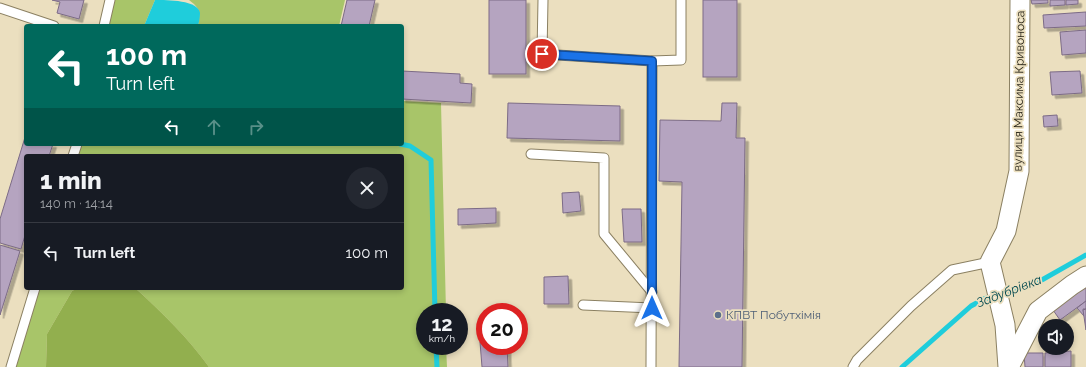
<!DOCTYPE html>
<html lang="en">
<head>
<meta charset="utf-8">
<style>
  body { margin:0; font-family:Raleway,sans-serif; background:#242831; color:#f1f3f6; height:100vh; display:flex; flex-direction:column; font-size:15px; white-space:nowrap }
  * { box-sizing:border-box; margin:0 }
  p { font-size:13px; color:#9ea1a6 }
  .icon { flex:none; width:22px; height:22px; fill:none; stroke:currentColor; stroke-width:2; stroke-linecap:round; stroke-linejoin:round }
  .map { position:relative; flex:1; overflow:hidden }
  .panel { position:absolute; left:24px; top:154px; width:380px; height:136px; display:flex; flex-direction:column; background:#171b24; border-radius:4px; box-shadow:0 2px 6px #0003 }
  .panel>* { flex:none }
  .guide { position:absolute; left:24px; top:24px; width:380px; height:122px; border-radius:4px; box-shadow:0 2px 6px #0003; background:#00695c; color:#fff; overflow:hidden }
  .fabs { position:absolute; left:1038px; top:319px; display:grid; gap:8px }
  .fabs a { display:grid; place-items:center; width:36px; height:36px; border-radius:50%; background:#171b24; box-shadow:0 2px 6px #0003; font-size:20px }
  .speed { position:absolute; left:416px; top:303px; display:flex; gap:8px; font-size:20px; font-weight:700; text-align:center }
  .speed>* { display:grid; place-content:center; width:52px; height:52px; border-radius:50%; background:#171b24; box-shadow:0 2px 6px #0003; line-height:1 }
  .speed small { font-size:10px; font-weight:400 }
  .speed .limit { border:6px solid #d22; background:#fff; color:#111 }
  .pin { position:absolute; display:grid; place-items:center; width:34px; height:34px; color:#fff; margin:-17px; border:2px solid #fff; border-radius:50%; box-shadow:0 1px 4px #0007 }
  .me { position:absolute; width:44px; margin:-22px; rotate:0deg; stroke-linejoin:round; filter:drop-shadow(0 0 3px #0008) }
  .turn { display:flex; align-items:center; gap:14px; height:84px; padding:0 16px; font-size:18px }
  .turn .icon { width:52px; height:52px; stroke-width:2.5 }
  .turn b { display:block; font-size:28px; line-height:34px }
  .lanes { display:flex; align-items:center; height:38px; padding:0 16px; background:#0003; justify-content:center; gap:20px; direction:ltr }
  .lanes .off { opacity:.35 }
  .round { display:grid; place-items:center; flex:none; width:42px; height:42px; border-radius:21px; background:#242831 }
  .headline { display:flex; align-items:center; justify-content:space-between; height:68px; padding:0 16px }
  h1 { font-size:24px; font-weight:800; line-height:30px }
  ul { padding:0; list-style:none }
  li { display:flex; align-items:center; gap:12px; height:60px; padding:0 16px; border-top:1px solid #363941 }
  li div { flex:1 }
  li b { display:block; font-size:15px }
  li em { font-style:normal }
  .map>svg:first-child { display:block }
  .green { fill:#a8c569 }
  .forest { fill:#92af4e }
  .water { fill:#1fcddb }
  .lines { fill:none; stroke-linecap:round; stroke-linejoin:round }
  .stream { stroke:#1fcddb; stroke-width:5 }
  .building { fill:#b5a4c0; stroke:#7c6b86; filter:url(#shadow) }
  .lane-casing { stroke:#8b8062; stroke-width:11 }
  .street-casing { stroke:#8b8062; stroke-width:21 }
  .lane { stroke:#fff; stroke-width:9 }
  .street { stroke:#fff; stroke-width:19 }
  .route-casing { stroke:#114b97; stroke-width:10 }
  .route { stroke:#1a73e8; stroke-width:7 }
  .service-dot { fill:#5c6f8a; stroke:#ebdfbf; stroke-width:1.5 }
  .labels { text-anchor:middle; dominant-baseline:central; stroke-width:3.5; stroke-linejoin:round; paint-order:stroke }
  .street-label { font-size:12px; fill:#282418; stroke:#ebdfbf }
  .service-label { font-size:12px; fill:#4e5e75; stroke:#ebdfbf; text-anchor:start }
  .water-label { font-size:13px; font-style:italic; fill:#00484e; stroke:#ebdfbf }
</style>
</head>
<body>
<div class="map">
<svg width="1086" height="367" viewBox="0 0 1086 367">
  <defs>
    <filter id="shadow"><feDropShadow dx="3.5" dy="3.5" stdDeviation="0" flood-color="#0004"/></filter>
  </defs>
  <rect width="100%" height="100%" fill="#ebdfbf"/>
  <g class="green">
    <path d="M107,0H155L144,26H101Z"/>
    <path d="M189,0H345L339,26H198C200,12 201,9 189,0Z"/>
    <path d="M402,101L441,103L446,312H425V346H446L447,367H209C188,338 162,312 135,288H402V156H69L73,144H402Z"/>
    <path d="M31,288H78L72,291L47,334L46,367H9Z"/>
  </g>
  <path class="forest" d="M78,288H135C162,312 188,338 209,367H46L47,334L72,291Z"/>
  <path class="water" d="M155,0C168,0 198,0 200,13C200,17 199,22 198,26H144Z"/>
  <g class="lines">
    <g class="stream">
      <path d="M400,144L410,146L431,160L435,312"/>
      <path d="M1002,294L1033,285L1086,255"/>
      <path d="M436,346L437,367"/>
      <path d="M902,367L971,306L984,299L994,296"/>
    </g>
  </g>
  <g class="building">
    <path d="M52,0H84L79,19L57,13L60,2Z"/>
    <path d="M347,0H375L369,26H341Z"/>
    <rect x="489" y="0" width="37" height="74"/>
    <rect x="703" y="0" width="34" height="77"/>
    <path d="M1031,0H1048V3L1032,4Z"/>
    <path d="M1050,0H1065V5L1050,6Z"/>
    <path d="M1066,0H1078V4L1066,5Z"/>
    <path d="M1086,12V26L1044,28L1043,15Z"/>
    <path d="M1086,30V53L1062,55L1060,32Z"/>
    <path d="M402,71L460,74V83L472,84L471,103L402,99Z"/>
    <path d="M1080,71L1082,93L1052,95L1050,72Z"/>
    <path d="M508,103L620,106V141L507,138Z"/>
    <path d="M722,103H737L736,138H745L742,367H679L682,182L659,181L660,120L721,121Z"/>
    <path d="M1057,115L1058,126L1044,127L1043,116Z"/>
    <path d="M26,134V144H53L49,156H26V232L21,249L0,243V219Z"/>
    <path d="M579,192L581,211L563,213L562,193Z"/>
    <path d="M496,208V223L458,225V209Z"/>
    <path d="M622,209H641L642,242H624Z"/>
    <path d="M0,245L20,251L0,315Z"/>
    <path d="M568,276L569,304H544V277Z"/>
    <path d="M1086,287V301L1060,320L1053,310Z"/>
    <path d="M1086,301V309H1083L1084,316L1077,308Z"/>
    <path d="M1086,309V330L1083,310Z"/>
    <path d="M485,341V346H507L508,367H482L480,342Z"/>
    <path d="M1071,351V367H1045V353Z"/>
    <path d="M1024,353H1043V367H1025Z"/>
  </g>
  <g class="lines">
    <defs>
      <g id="lane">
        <path d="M543,0L542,54L652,61L681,60V0"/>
        <path d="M0,8L54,26"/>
        <path d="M104,26L110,0"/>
        <path d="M531,154L604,158V234L652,292"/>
        <path d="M73,156L77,144"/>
        <path d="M583,305L652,308"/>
        <path d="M11,367L35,288"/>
        <path d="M651,367L652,61"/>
        <path d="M853,367L857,360L911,306L952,270L990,262"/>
      </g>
      <g id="street">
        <path d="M1008,367L1005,325L990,262L1006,231L1019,171L1020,0"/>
        <path d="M1009,367L1038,311L1072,285L1086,276"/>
      </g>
    </defs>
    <use href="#lane" class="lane-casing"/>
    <use href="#street" class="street-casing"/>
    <use href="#lane" class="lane"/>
    <use href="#street" class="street"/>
  </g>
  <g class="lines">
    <defs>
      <path id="route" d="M542,54L652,61V308"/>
    </defs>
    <use href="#route" class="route-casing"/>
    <use href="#route" class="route"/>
  </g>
  <circle class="service-dot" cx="718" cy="315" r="4"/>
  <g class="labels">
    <g class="street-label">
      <text transform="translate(1019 91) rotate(-89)">вулиця Максима Кривоноса</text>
    </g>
    <g class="service-label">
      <text x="726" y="315">КПВТ Побутхімія</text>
    </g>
    <g class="water-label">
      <text transform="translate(1009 291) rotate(-21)">Задубрівка</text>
    </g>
  </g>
</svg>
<div class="fabs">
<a><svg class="icon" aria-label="sound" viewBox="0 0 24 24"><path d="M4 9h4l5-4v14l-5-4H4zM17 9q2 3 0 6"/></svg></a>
</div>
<div class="speed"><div>12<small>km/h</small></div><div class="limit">20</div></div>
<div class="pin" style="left:542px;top:54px;background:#d93025"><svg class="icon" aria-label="arrive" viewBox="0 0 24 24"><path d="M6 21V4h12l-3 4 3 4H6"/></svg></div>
<svg class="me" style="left:652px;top:308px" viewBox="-20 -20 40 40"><path d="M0-17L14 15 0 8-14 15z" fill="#1a73e8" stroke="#fff" stroke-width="4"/></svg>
<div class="guide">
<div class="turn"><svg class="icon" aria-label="left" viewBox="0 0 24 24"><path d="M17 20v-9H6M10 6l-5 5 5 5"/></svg><div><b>100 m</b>Turn left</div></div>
<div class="lanes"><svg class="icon" aria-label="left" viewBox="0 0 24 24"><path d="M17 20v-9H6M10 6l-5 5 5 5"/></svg><svg class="icon off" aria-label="ahead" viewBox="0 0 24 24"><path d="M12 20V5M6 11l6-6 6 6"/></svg><svg class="icon off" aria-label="right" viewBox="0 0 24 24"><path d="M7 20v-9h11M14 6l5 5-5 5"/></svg></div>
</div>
<section class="panel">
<div class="headline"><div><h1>1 min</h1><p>140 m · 14:14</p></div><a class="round"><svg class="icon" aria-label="close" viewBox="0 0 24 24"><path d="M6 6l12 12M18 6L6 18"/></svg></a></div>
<ul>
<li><svg class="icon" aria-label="left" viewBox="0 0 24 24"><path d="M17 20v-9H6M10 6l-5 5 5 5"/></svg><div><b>Turn left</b></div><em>100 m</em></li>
</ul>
</section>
</div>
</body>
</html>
